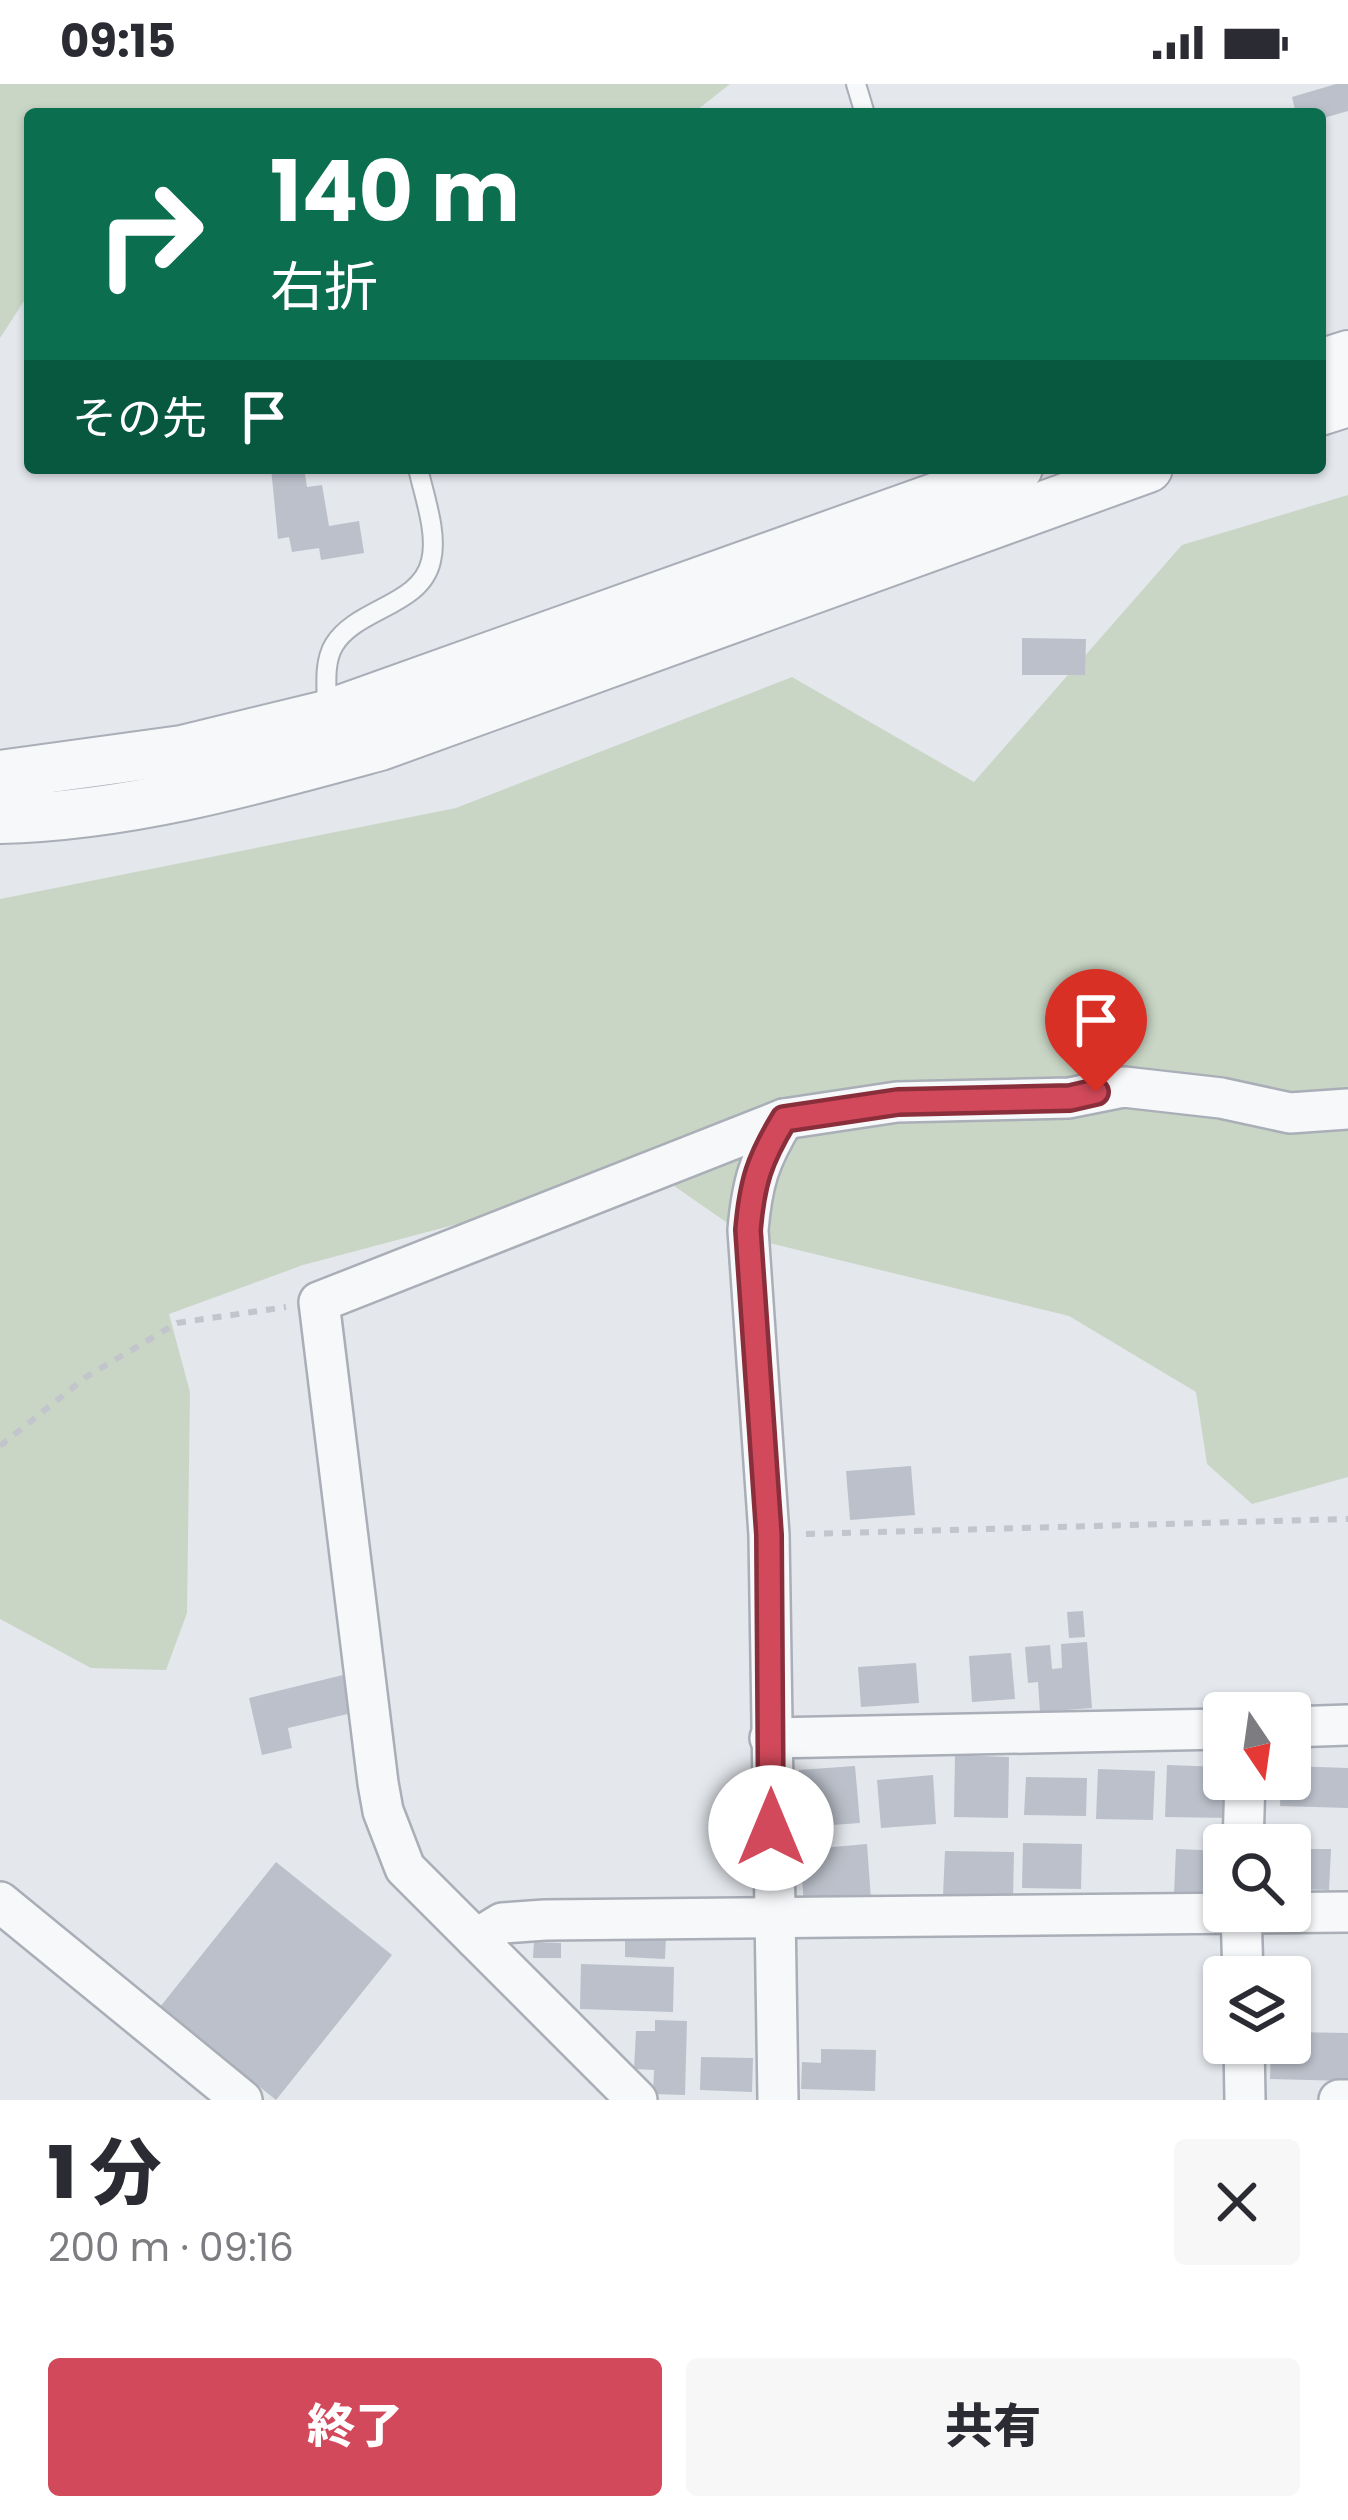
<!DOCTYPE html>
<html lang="ja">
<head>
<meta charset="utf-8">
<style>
  body { margin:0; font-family:Poppins,"Noto Sans JP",sans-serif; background:#f7f7f7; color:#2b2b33; height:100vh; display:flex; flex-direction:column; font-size:45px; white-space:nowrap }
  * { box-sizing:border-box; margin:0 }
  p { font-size:39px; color:#7c7c81 }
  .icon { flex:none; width:66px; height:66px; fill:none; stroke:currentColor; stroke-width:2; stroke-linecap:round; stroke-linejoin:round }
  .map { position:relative; height:2016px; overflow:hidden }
  .panel { display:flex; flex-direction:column; background:#fff; flex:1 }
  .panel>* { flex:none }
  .hud { position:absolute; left:24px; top:24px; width:1302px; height:366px; border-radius:12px; box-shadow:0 3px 9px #0004; background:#0b6e4f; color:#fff; overflow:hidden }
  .needle { width:78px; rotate:167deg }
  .controls { position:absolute; left:1203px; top:1608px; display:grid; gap:24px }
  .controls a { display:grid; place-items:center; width:108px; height:108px; border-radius:12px; background:#fff; box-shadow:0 3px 9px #0004; font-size:60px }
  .pin { position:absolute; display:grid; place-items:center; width:102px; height:102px; color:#fff; margin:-123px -51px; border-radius:50% 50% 50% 0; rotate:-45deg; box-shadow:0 0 12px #0007 }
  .pin .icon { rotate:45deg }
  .me { position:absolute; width:132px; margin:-66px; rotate:0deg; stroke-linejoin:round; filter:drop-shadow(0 0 9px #0008) }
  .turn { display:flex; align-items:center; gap:42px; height:252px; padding:0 48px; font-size:54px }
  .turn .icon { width:156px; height:156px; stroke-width:2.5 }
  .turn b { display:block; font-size:84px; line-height:102px }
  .then { display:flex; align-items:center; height:114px; padding:0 48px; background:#0003; gap:24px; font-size:45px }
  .round { display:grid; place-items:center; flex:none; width:126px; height:126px; border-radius:12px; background:#f7f7f7 }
  .summary { display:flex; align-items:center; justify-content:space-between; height:204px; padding:0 48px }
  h1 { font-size:72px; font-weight:800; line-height:90px }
  .cta { display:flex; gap:24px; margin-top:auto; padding:24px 48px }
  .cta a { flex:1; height:138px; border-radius:12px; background:#d1495b; color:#fff; font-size:48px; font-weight:800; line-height:138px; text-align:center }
  .cta a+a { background:#f7f7f7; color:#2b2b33 }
  .status { display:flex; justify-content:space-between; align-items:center; height:84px; padding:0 60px; background:#fff; direction:ltr }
  .status svg { height:33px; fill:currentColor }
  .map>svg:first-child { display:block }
  .green { fill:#c9d6c5 }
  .building { fill:#bbc0ca }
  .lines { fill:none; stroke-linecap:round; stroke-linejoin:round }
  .service-casing { stroke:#a9aeb7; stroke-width:22 }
  .minor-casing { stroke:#a9aeb7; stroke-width:44 }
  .tertiary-casing { stroke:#a9aeb7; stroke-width:52 }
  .path { stroke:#c2c5cb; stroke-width:6; stroke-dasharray:9 9; stroke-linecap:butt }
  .service { stroke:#f7f8fa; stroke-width:18 }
  .minor { stroke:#f7f8fa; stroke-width:39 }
  .tertiary { stroke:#f7f8fa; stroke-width:48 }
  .route-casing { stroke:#882f3b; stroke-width:30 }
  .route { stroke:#d1495b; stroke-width:21 }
</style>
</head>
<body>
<div class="status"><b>09:15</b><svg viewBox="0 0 49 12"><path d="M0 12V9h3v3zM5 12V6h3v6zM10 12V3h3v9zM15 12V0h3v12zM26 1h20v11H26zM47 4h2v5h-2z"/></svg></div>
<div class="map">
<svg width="1348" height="2016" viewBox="0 0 1348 2016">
  <rect width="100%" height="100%" fill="#e4e7ec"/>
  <g class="green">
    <path d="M0,0H730L692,30H30V208L0,254Z"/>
    <path d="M1348,411V1393L1252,1420L1207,1380L1196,1308L1069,1232L749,1154L667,1097L510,1126L303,1181L169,1230L190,1308L187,1529L166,1586L91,1584L0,1535V815L456,724L792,593L974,698L1182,461Z"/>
  </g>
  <g class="building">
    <path d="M1336,0H1348V27L1320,35V30H1296L1292,13Z"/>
    <path d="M271,384H304L307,403L322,401L329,442L359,437L364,469L321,476L319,464L292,468L289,453L278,455Z"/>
    <path d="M1022,554L1086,555L1085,591H1022Z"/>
    <path d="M911,1382L915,1431L850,1436L846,1387Z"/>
    <path d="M1083,1527L1085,1553L1069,1554L1067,1528Z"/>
    <path d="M1087,1558L1092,1624L1040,1628L1038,1598L1028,1599L1025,1563L1050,1561L1052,1585L1062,1584L1061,1560Z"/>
    <path d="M1011,1569L1015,1615L972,1618L969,1572Z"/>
    <path d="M916,1579L919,1619L861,1623L858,1583Z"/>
    <path d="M343,1591L352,1629L288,1644L292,1664L262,1671L249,1614Z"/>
    <path d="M955,1671L1009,1673L1008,1734L954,1733Z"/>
    <path d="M1167,1681L1224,1683V1695H1232L1231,1734L1165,1733Z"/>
    <path d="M855,1682L860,1739L804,1743L799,1686Z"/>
    <path d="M1290,1682L1348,1684V1724L1280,1722L1281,1695H1290Z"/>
    <path d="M1098,1685L1155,1687L1153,1736L1096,1735Z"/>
    <path d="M933,1691L936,1740L881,1744L877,1696Z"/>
    <path d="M1026,1693L1087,1694L1086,1732L1024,1731Z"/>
    <path d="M1023,1759L1082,1760L1081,1805L1022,1804Z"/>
    <path d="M867,1760L871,1816L804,1821L800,1766Z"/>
    <path d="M1176,1765L1224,1767V1811L1174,1810Z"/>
    <path d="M1290,1765H1331L1329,1806L1290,1805Z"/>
    <path d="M945,1767L1014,1768L1013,1814L943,1812Z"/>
    <path d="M276,1778L392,1871L276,2016L160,1923Z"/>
    <path d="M625,1848L666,1850L665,1875L625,1873Z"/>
    <path d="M534,1858L561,1859V1874H533Z"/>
    <path d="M581,1880L674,1883L673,1928L580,1925Z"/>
    <path d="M655,1936L687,1937L685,2011L653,2010L654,1986L634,1985L636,1947H655Z"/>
    <path d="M1290,1948L1348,1949V1997L1270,1995L1271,1959H1290Z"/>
    <path d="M821,1965L876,1966L875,2007L801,2005L802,1978L821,1979Z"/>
    <path d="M701,1973L753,1974L752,2008L700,2006Z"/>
  </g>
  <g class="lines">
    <defs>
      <g id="service">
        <path d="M856,0L865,30"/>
        <path d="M327,626C327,606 323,579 334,561C356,524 421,522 431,477C438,449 424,412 418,384"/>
      </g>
      <g id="minor">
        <path d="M1290,1643L1348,1641"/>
        <path d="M770,1654L1224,1645"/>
        <path d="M1243,1761L1245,1695"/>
        <path d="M0,1818L242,2016"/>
        <path d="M1241,1827L1243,1893"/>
        <path d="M476,1855L502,1839L545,1836L1348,1828"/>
        <path d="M1244,1959L1245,2016"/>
        <path d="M637,2016L405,1784L383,1727L378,1699L319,1218L784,1035L897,1018L1069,1014L1124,1003L1221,1014L1290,1029L1348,1025"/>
        <path d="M778,2016L769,1451L748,1146C752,1099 759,1076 784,1035"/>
        <path d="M1339,2016H1348"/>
      </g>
      <g id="tertiary">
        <path d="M1320,280L1348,271"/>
        <path d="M1320,327L1348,318"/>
        <path d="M0,691L182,666L326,631L1018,384"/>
        <path d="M0,735C130,732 256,696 380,662L1148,384"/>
      </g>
    </defs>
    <use href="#service" class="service-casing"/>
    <use href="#minor" class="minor-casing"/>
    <use href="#tertiary" class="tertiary-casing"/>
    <g class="path">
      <path d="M0,1362L86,1293L177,1239L286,1223"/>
      <path d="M806,1450L1348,1435"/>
    </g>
    <use href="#service" class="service"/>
    <use href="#minor" class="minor"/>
    <use href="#tertiary" class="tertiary"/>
  </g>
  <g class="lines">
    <defs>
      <path id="route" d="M771,1744L769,1451L748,1146C752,1099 759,1076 784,1035L898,1018L1070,1014L1096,1008"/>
    </defs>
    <use href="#route" class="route-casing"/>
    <use href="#route" class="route"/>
  </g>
</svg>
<div class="controls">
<a><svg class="needle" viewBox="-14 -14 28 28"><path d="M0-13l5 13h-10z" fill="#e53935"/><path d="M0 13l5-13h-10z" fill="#7c7c81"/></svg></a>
<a><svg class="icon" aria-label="search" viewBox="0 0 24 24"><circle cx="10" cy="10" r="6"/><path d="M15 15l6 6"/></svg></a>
<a><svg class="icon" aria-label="layers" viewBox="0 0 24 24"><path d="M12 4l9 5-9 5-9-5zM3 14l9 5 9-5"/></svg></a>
</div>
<div class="pin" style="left:1096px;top:1008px;background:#d93025"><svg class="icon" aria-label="arrive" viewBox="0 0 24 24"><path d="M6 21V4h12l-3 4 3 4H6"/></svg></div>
<svg class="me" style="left:771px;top:1744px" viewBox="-20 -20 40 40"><circle r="19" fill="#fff"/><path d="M0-13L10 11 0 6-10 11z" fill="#d1495b"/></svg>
<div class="hud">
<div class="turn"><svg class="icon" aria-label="right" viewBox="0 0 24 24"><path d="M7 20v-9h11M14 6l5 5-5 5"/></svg><div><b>140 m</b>右折</div></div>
<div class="then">その先<svg class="icon" aria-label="arrive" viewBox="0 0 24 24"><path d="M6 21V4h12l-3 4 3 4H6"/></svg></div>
</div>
</div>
<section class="panel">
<div class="summary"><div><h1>1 分</h1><p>200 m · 09:16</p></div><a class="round"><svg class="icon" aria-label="close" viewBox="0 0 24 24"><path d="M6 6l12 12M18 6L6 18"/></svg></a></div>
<div class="cta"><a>終了</a><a>共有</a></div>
</section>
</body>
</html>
